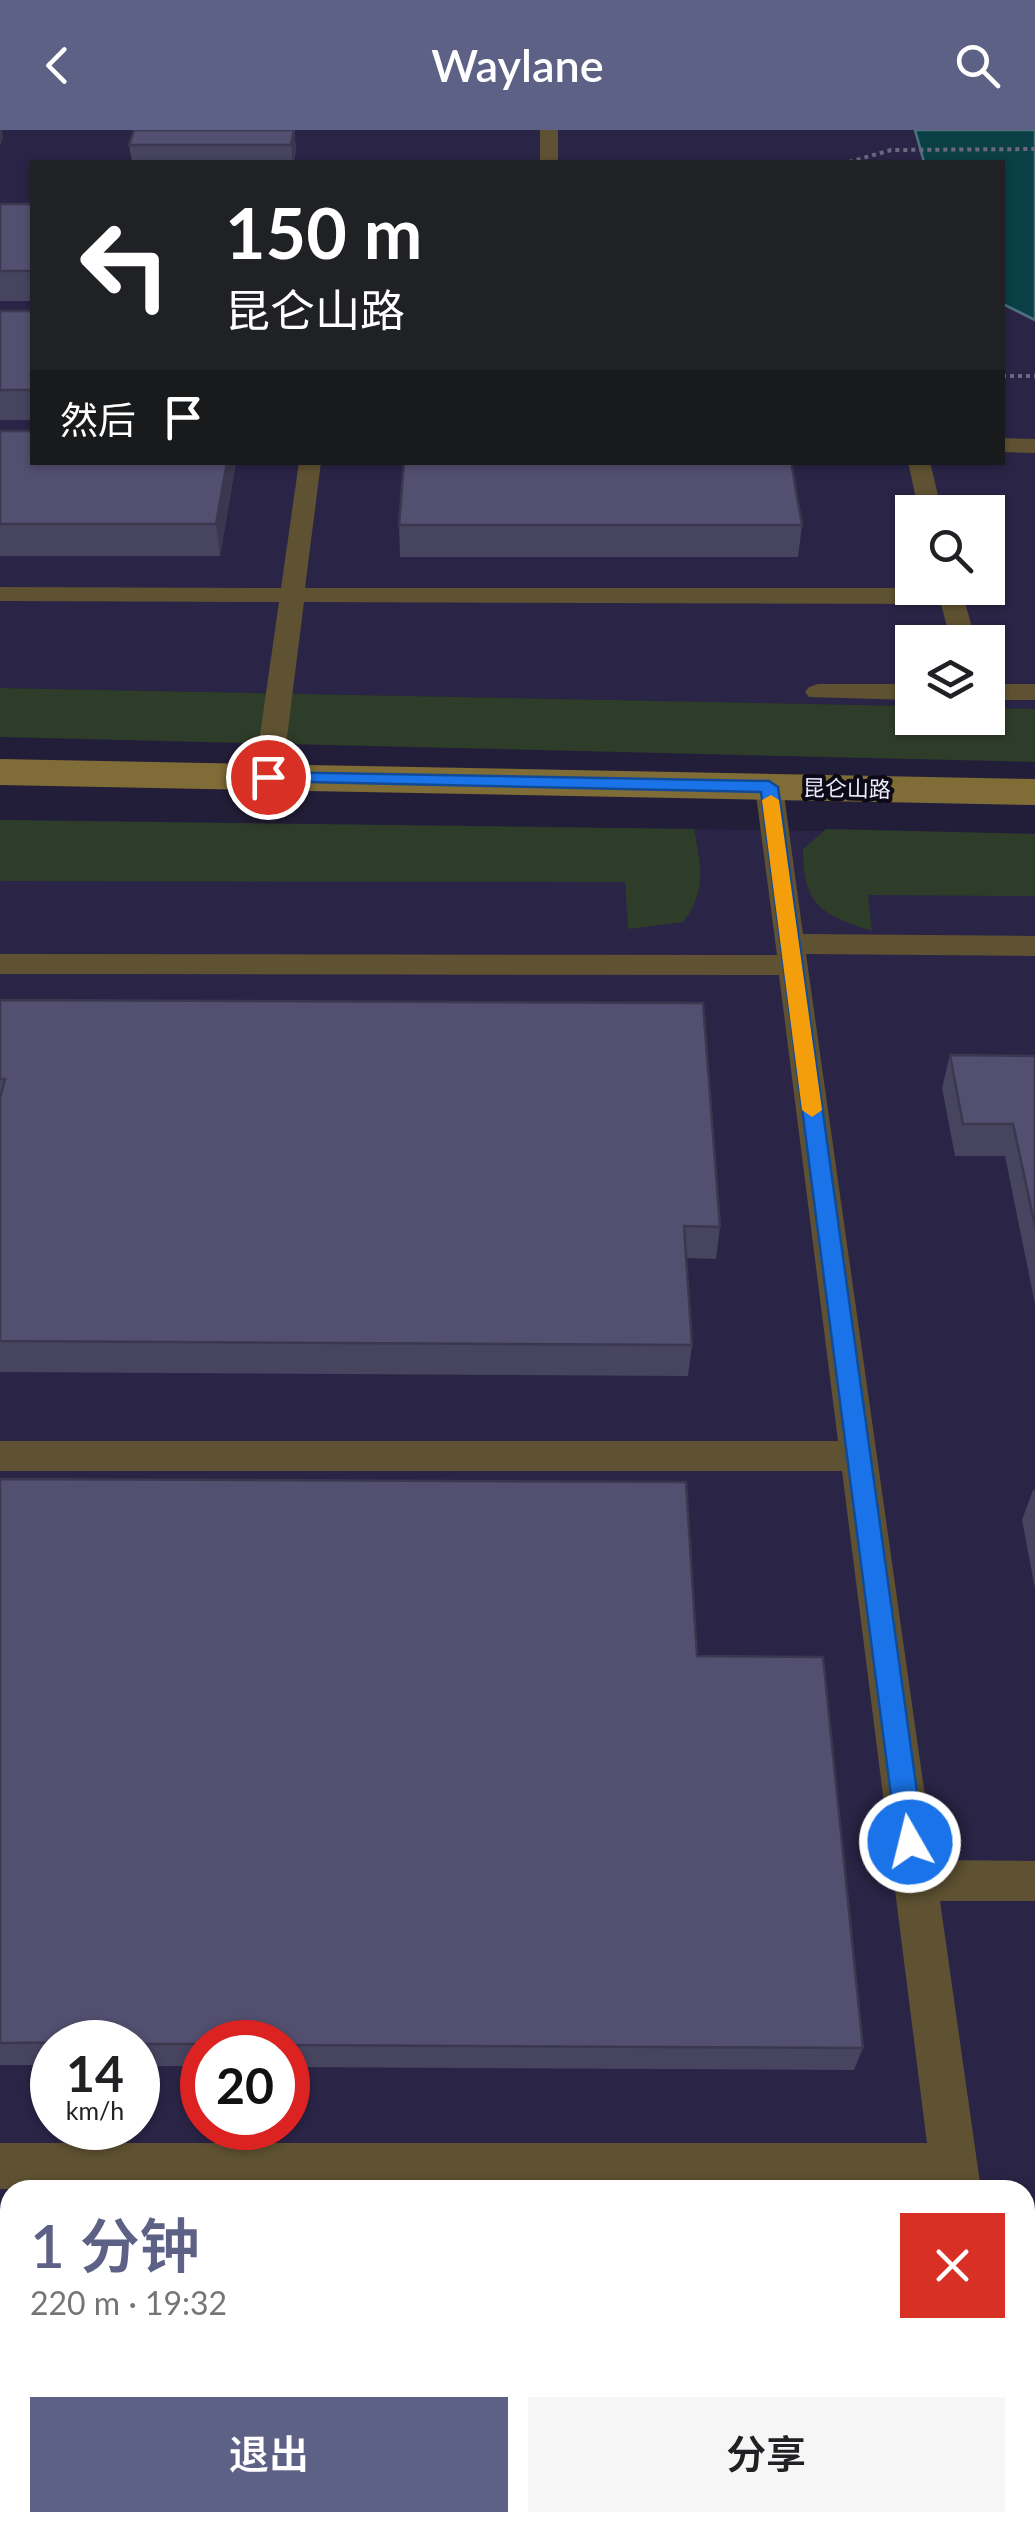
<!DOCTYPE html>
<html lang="zh">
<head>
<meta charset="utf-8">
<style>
  body { margin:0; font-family:Lato,"Noto Sans SC",sans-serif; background:#f6f6f6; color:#202124; height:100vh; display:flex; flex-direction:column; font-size:38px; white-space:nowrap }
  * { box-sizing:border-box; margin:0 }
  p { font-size:32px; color:#757577 }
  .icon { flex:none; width:55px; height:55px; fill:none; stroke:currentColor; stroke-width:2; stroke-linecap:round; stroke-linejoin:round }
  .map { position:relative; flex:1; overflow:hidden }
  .panel { position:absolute; left:0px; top:2050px; width:1035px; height:352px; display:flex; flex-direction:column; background:#fff; border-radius:30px 30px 0 0; box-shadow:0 2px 8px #0004 }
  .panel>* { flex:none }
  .banner { position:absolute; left:30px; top:30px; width:975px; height:305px; border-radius:0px; box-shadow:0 2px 8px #0004; background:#202124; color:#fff; overflow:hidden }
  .tools { position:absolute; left:895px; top:365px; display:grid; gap:20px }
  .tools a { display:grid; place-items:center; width:110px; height:110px; border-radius:0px; background:#fff; box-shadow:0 2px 8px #0004; font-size:50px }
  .speed { position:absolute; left:30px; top:1890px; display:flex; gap:20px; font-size:50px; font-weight:700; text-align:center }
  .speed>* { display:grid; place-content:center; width:130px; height:130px; border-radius:50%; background:#fff; box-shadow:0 2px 8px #0004; line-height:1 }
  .speed small { font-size:25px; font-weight:400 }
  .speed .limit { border:15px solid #d22; background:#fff; color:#111 }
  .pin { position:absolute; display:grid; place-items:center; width:85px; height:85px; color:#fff; margin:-42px; border:5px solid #fff; border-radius:50%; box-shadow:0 2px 10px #0007 }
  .me { position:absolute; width:110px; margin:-55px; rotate:352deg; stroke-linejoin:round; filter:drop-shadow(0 0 8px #0008) }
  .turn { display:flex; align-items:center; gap:35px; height:210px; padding:0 30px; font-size:45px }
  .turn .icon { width:130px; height:130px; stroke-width:2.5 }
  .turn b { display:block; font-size:70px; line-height:85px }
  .then { display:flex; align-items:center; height:95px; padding:0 30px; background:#0003; gap:20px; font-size:38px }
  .round { display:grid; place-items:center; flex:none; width:105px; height:105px; border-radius:0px; background:#f6f6f6 }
  .summary { display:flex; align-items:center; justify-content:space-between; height:170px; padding:0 30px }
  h1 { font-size:60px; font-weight:600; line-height:75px; color:#5d6185 }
  .button { display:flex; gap:20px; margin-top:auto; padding:20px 30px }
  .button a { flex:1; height:115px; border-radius:0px; background:#5d6185; color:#fff; font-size:40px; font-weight:600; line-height:115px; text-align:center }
  .button a+a { background:#f6f6f6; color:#202124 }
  header { display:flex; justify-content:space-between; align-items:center; height:130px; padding:0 30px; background:#5d6185; color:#fff; font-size:45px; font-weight:600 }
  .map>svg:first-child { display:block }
  .built { fill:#2a2446; fill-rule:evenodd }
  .green { fill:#2e3d29 }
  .water { fill:#0a3f46; stroke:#4e727d; stroke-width:2.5 }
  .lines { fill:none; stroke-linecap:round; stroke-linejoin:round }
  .path { stroke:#6c6881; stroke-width:4; stroke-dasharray:4 4; stroke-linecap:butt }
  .lane { fill:#5f5232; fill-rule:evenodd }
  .secondary { fill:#806c37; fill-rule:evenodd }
  .wall { fill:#474460 }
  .shaded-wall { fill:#3a374e }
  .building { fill:#534f70; stroke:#3a374e; stroke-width:2.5 }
  .route { fill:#1a73e8; stroke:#114b97; stroke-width:2.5 }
  .slow { fill:#f59e0b }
  .labels { text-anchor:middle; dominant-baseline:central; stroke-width:8; stroke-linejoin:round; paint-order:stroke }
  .far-street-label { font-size:22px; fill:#eceafd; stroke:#0c0a16 }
</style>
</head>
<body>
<header><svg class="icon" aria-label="back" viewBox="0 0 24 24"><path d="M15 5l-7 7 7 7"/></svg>Waylane<svg class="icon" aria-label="search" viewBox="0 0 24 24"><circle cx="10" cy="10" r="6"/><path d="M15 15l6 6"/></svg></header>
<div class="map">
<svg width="1035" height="2402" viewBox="0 0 1035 2402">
  <rect width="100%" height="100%" fill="#221e39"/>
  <g class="built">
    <path d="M0,0H1035V579L988,578V512H912V576L0,558ZM32,32H1002V332H32ZM912,382H988V458H912Z"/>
    <path d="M0,690L1035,704V2402H0ZM52,1912H138V1998H52ZM202,1912H288V1998H202ZM10,2060H1025V2392H10Z"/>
  </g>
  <g class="green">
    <path d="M0,558L912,576V588H988V578L1035,579V632L0,607Z"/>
    <path d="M0,690L694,699C701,735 707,762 683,792L628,799L625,752L0,751Z"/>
    <path d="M826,699L1035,704V766L868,765L872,801C821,784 803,776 803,719Z"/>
  </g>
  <path class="water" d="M915,0H1035V190L1003,174L1002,32H924Z"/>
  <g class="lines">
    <g class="path">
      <path d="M849,32L891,20L1035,19"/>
      <path d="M1002,246H1035"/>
    </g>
    <g class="lane">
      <rect x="540" y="0" width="18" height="32"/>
      <path d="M1002,308L1035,309V323L1002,322Z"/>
      <path d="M299,332H321L305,458H961L976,512H951L941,474L304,472L282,647L268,655L254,647L279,472L0,471V457L281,458Z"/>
      <path d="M908,332H930L942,382H919Z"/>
      <path d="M818,554H912V570L809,567L805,562L809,557Z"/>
      <rect x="988" y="554" width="47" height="16"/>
      <path d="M769,649L783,657L803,804L1035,806V826L806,824L934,1730L1035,1731V1771H940L981,2060L0,2059V2013H927L842,1341H0V1311H838L779,845L0,844V824L777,825L755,657Z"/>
      <path d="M1025,2385L1029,2402H977L976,2392H1025Z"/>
    </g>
    <path class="secondary" d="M0,629L1035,649V675L0,655Z"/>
  </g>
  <g class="wall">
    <path d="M294,0L296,20L294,32H132L129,15Z"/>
    <rect x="0" y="74" width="32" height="97"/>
    <rect x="0" y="181" width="32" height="109"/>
    <path d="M0,301L236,332L220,426H0Z"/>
    <path d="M399,395H802L798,427H400Z"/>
    <path d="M0,870L720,1097L716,1129L686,1128L692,1215L688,1246L0,1242Z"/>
    <path d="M950,925L1035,926V1174L1005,1026H955L942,958Z"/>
    <path d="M0,1349L697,1526L863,1918L854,1940L288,1937V1912H202V1936H138V1912H52V1935H0Z"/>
    <path d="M1033,1360H1035V1459L1022,1390Z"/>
  </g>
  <g class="shaded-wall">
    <path d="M0,0H2L3,8L0,16Z"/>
    <path d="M294,0L296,20L293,32L291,15Z"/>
    <path d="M227,332H236L220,426L216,394Z"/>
  </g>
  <g class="building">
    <path d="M134,0H294L291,15H129Z"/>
    <rect x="0" y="74" width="32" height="67"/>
    <rect x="0" y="181" width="32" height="79"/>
    <path d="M0,301H32V332H227L216,394H0Z"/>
    <path d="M404,332H791L802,395H399Z"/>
    <path d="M0,870L703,873L720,1097L684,1096L692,1215L0,1211V968L5,949H0Z"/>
    <path d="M950,925L1035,926V1096L1013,994H963Z"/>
    <path d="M0,1349L686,1352L697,1526L823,1527L863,1918L288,1915V1912H202V1914H138V1912L0,1913Z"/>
    <path d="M0,2142H10V2392H798L799,2402H0Z"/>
  </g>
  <path class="route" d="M268,642L769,651L778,657L924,1712L920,1721L910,1724L901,1721L897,1712L761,662L262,651V643Z"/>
  <path class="slow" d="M771,665L779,670L822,980L812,987L802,980L762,670Z"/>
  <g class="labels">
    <g class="far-street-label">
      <text transform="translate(847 658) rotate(1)">昆仑山路</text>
    </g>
  </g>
</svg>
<div class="tools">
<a><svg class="icon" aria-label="search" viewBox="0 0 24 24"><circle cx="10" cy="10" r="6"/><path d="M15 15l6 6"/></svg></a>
<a><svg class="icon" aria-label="layers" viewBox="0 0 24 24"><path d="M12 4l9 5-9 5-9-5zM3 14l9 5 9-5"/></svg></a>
</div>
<div class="speed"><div>14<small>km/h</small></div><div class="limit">20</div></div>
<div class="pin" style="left:268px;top:647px;background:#d93025"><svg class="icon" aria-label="arrive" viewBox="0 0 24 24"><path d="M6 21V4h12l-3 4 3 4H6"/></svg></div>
<svg class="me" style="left:910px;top:1712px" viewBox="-20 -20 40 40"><circle r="17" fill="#1a73e8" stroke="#fff" stroke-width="3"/><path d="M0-11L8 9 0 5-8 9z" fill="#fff"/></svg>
<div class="banner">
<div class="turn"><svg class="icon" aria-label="left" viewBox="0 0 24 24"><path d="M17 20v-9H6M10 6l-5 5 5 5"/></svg><div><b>150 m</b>昆仑山路</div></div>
<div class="then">然后<svg class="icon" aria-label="arrive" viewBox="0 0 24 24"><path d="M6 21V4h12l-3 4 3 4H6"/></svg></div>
</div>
<section class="panel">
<div class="summary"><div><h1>1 分钟</h1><p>220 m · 19:32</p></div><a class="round" style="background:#d93025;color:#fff"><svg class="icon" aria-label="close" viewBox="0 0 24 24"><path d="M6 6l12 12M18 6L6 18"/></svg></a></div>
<div class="button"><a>退出</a><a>分享</a></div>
</section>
</div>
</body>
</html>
